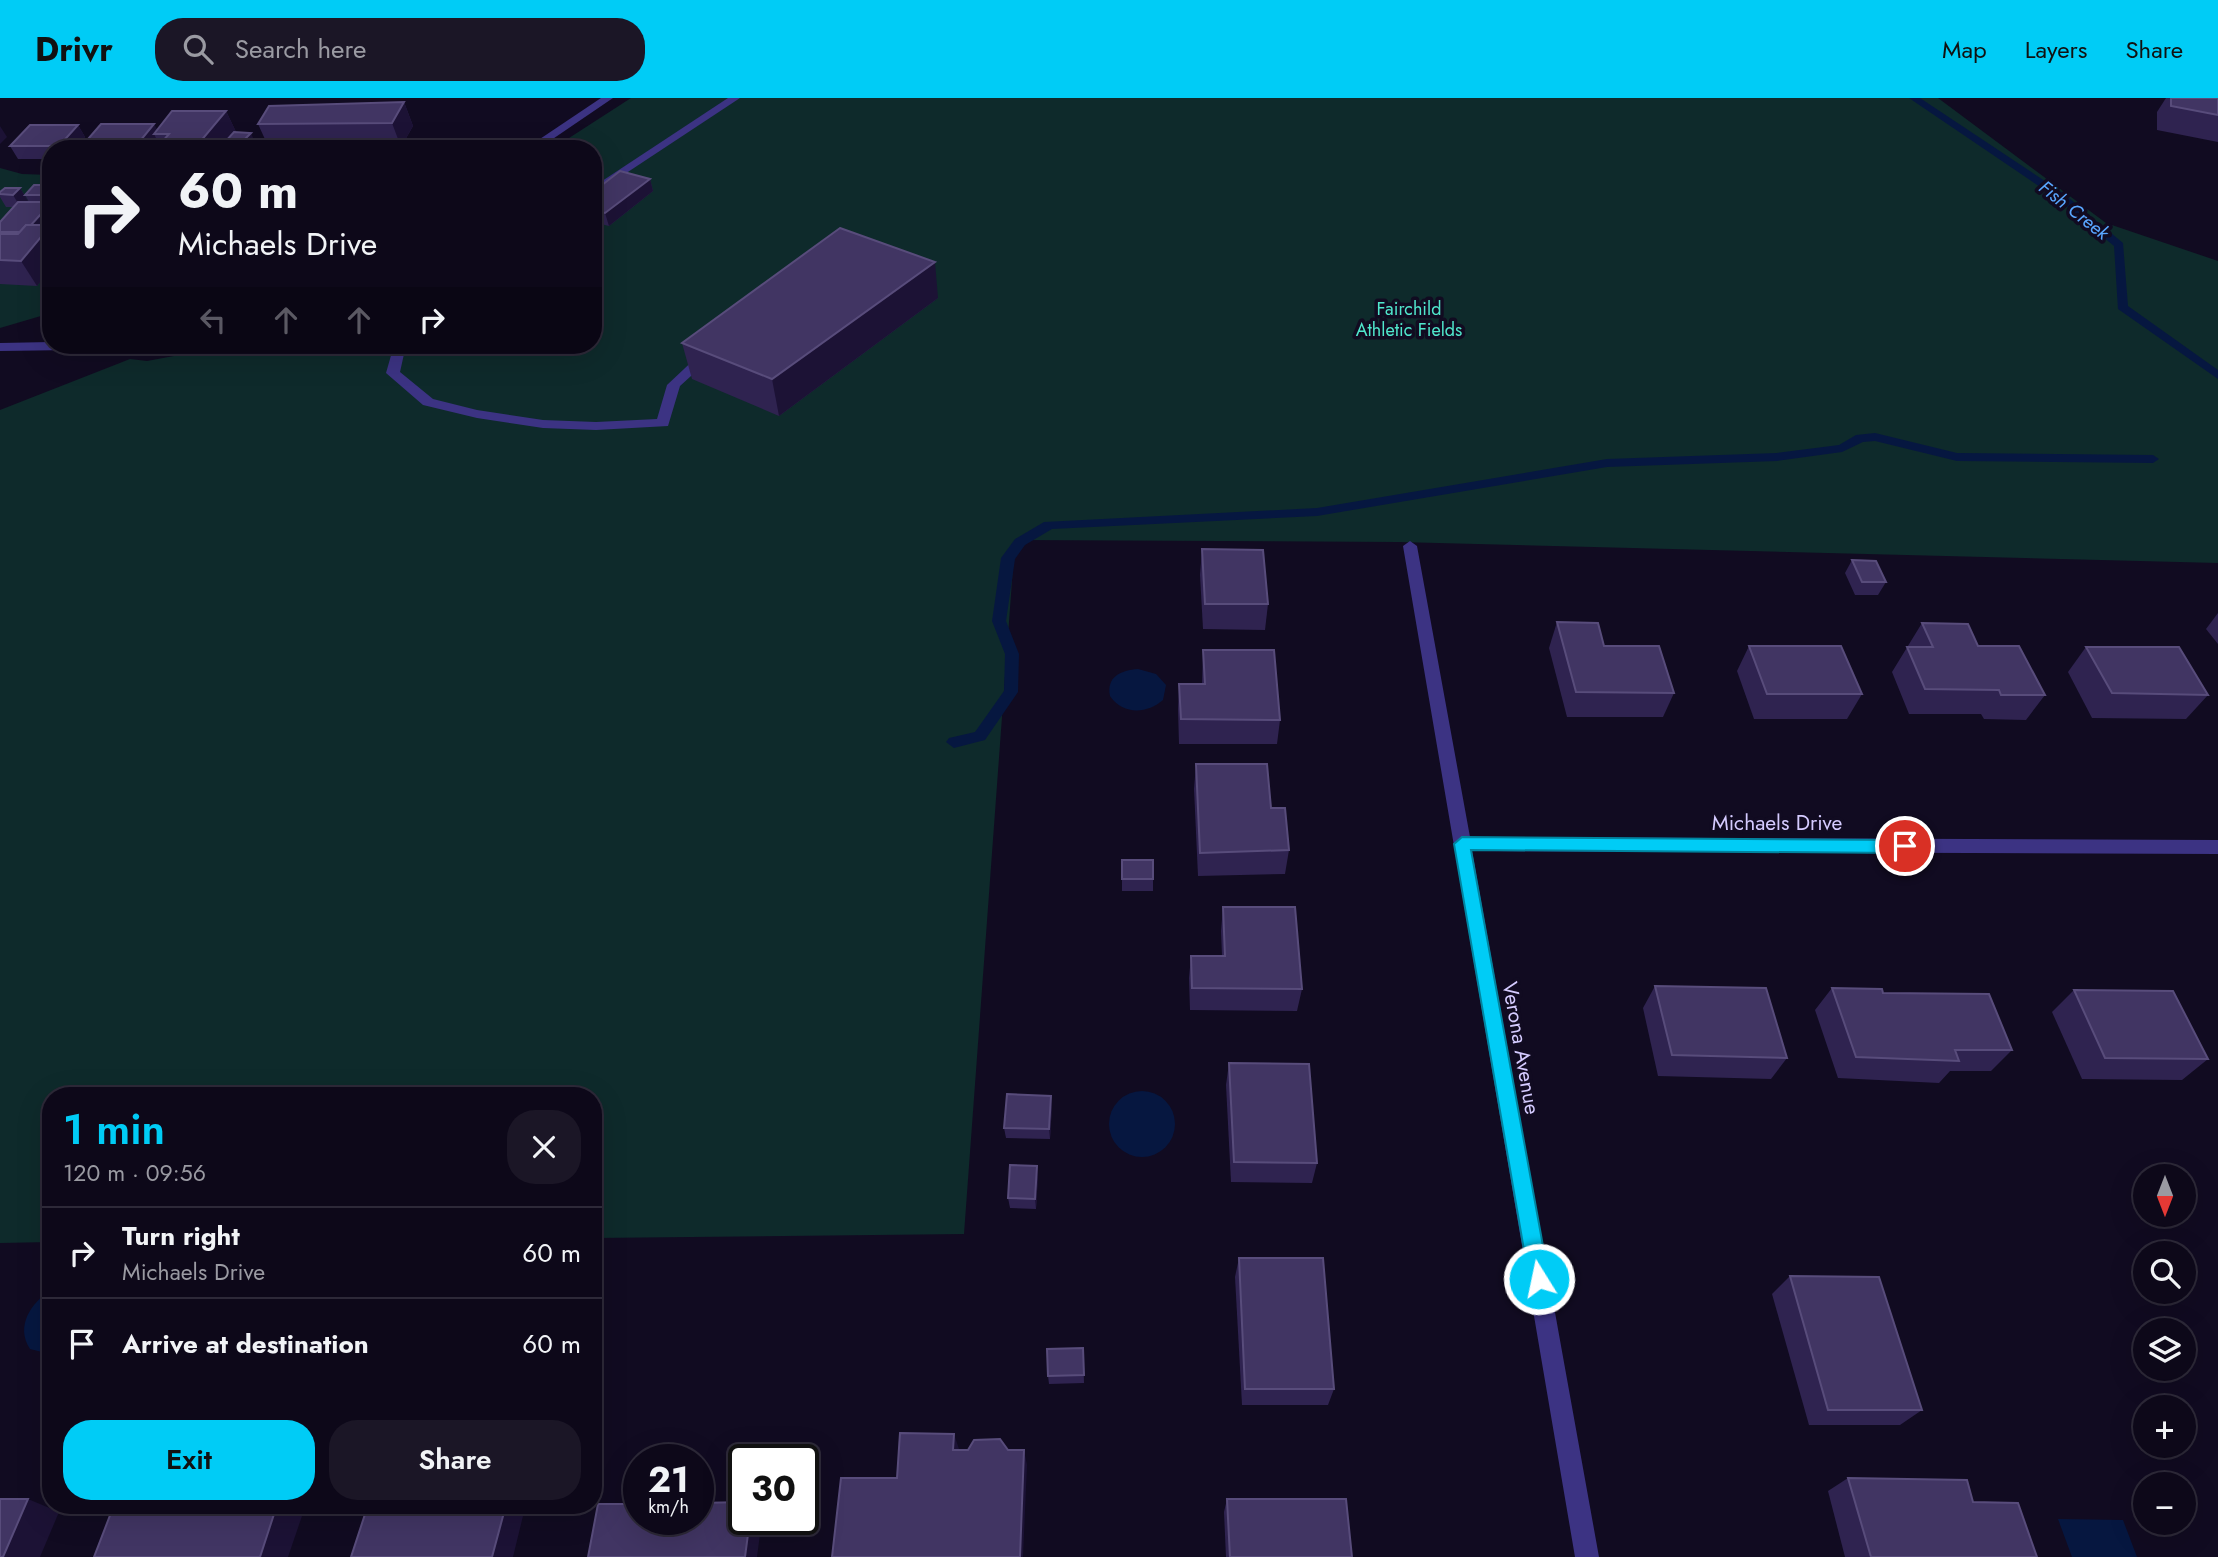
<!DOCTYPE html>
<html lang="en">
<head>
<meta charset="utf-8">
<style>
  body { margin:0; font-family:Jost,sans-serif; background:#1b1626; color:#f1f3f6; height:100vh; display:flex; flex-direction:column; font-size:26px; white-space:nowrap }
  * { box-sizing:border-box; margin:0 }
  p { font-size:23px; color:#9a9aa2 }
  .icon { flex:none; width:38px; height:38px; fill:none; stroke:currentColor; stroke-width:2; stroke-linecap:round; stroke-linejoin:round }
  .map { position:relative; flex:1; overflow:hidden }
  .details { position:absolute; left:42px; top:989px; width:560px; height:427px; display:flex; flex-direction:column; background:#0d0819; border-radius:28px; box-shadow:0 7px 28px #0002,0 0 0 2px #2d2938 }
  .details>* { flex:none }
  .banner { position:absolute; left:42px; top:42px; width:560px; height:214px; border-radius:28px; box-shadow:0 7px 28px #0002,0 0 0 2px #2d2938; background:#0d0819; color:#f1f3f6; overflow:hidden }
  .needle { width:46px; rotate:180deg }
  .tools { position:absolute; left:2133px; top:1066px; display:grid; gap:14px }
  .tools a { display:grid; place-items:center; width:63px; height:63px; border-radius:50%; background:#0d0819; box-shadow:0 7px 28px #0002,0 0 0 2px #2d2938; font-size:35px }
  .speed { position:absolute; left:623px; top:1346px; display:flex; gap:14px; font-size:35px; font-weight:700; text-align:center }
  .speed>* { display:grid; place-content:center; width:91px; height:91px; border-radius:50%; background:#0d0819; box-shadow:0 7px 28px #0002,0 0 0 2px #2d2938; line-height:1 }
  .speed small { font-size:18px; font-weight:400 }
  .speed .limit { border:4px solid #111; border-radius:10px; background:#fff; color:#111 }
  .pin { position:absolute; display:grid; place-items:center; width:60px; height:60px; color:#fff; margin:-30px; border:4px solid #fff; border-radius:50%; box-shadow:0 2px 7px #0007 }
  .me { position:absolute; width:77px; margin:-38px; rotate:350deg; stroke-linejoin:round; filter:drop-shadow(0 0 5px #0008) }
  .turn { display:flex; align-items:center; gap:24px; height:147px; padding:0 21px; font-size:32px }
  .turn .icon { width:91px; height:91px; stroke-width:2.5 }
  .turn b { display:block; font-size:49px; line-height:60px }
  .lanes { display:flex; align-items:center; height:66px; padding:0 21px; background:#0003; justify-content:center; gap:35px; direction:ltr }
  .lanes .off { opacity:.35 }
  .round { display:grid; place-items:center; flex:none; width:74px; height:74px; border-radius:28px; background:#1b1626 }
  .summary { display:flex; align-items:center; justify-content:space-between; height:119px; padding:0 21px }
  h1 { font-size:42px; font-weight:600; line-height:52px; color:#00ccf6 }
  .primary-button { display:flex; gap:14px; margin-top:auto; padding:14px 21px }
  .primary-button a { flex:1; height:80px; border-radius:28px; background:#00ccf6; color:#111; font-size:28px; font-weight:600; line-height:80px; text-align:center }
  .primary-button a+a { background:#1b1626; color:#f1f3f6 }
  ul { padding:0; list-style:none }
  li { display:flex; align-items:center; gap:21px; height:91px; padding:0 21px; border-top:2px solid #2d2938 }
  li div { flex:1 }
  li b { display:block; font-size:26px }
  li em { font-style:normal }
  header { display:flex; align-items:center; gap:42px; box-sizing:border-box; height:98px; padding:0 35px; background:#00ccf6; color:#111 }
  header strong { font-size:33px }
  nav { display:flex; gap:38px; margin-inline-start:auto; font-size:24px }
  .search { width:490px; height:63px; background:#1b1626; display:flex; align-items:center; gap:18px; box-sizing:border-box; padding:0 24px; border-radius:28px; color:#9a9aa2; font-size:26px }
  .map>svg:first-child { display:block }
  .green { fill:#0e2a2b }
  .water { fill:#061740 }
  .lines { fill:none; stroke-linecap:round; stroke-linejoin:round }
  .stream { fill:#061740; fill-rule:evenodd }
  .minor { fill:#3c3383; fill-rule:evenodd }
  .wall { fill:#2f2350 }
  .shaded-wall { fill:#1c1235 }
  .building { fill:#413563; stroke:#584c7b; stroke-width:2 }
  .route { fill:#00ccf6; stroke:#0085a0; stroke-width:2 }
  .labels { text-anchor:middle; dominant-baseline:central; stroke-width:7; stroke-linejoin:round; paint-order:stroke }
  .far-park-label { font-size:18px; fill:#50e7cc; stroke:#110b21 }
  .far-water-label { font-size:19px; font-style:italic; fill:#59a6ff; stroke:#110b21 }
  .street-label { font-size:21px; fill:#d5cbff; stroke:#110b21 }
</style>
</head>
<body>
<header>
<strong>Drivr</strong>
<div class="search"><svg class="icon" aria-label="search" viewBox="0 0 24 24"><circle cx="10" cy="10" r="6"/><path d="M15 15l6 6"/></svg>Search here</div>
<nav><a>Map</a><a>Layers</a><a>Share</a></nav>
</header>
<div class="map">
<svg width="2218" height="1459" viewBox="0 0 2218 1459">
  <rect width="100%" height="100%" fill="#110b21"/>
  <g class="green">
    <path d="M631,0H1938L2106,125L2218,163V465L1399,444L1015,442L964,1136L593,1140V998H51V1144L0,1145V312L130,261L147,263L233,247H593V51H552Z"/>
    <path d="M0,70L22,76L51,77V215L0,230Z"/>
  </g>
  <g class="water">
    <path d="M1138,571L1156,576L1166,587L1163,602C1147,616 1123,617 1110,598C1106,579 1121,572 1138,571Z"/>
    <circle cx="1142" cy="1026" r="33"/>
    <path d="M51,1192V1256H50L30,1251C15,1228 31,1205 51,1192Z"/>
    <path d="M2058,1421L2123,1422L2137,1459H2072Z"/>
  </g>
  <g class="lines">
    <g class="stream">
      <path d="M1909,0H1920L2063,95L2123,145L2128,208L2218,272V281L2118,211L2114,148L2055,99Z"/>
      <path d="M1875,335L1957,355L2153,357L2159,361L2153,365L1957,363L1875,343L1863,344L1842,354L1777,363L1607,369L1317,418L1052,431L1025,447L1015,461L1006,523L1019,556L1018,594L985,642L954,650L946,644L949,640L975,634L1004,593L1005,556L992,523L1001,460L1015,441L1044,424L1317,410L1607,361L1777,355L1839,347L1856,337Z"/>
    </g>
    <g class="minor">
      <path d="M601,0H613L538,51H525Z"/>
      <path d="M728,0H740L593,97V89Z"/>
      <path d="M51,244V247H149L143,251L0,253V245Z"/>
      <path d="M394,247H406L400,274L433,301L477,312L543,322L596,324L657,321L667,287L701,255H711L713,258L680,288L668,328L596,332L543,330L477,320L423,307L386,275Z"/>
      <path d="M1410,443L1417,448L1470,739L2218,742V756L1472,753L1599,1459H1575L1403,448Z"/>
    </g>
  </g>
  <g class="wall">
    <path d="M2166,0H2218V44L2157,32V14Z"/>
    <path d="M404,4L413,28L401,49L329,50L330,51L269,50L258,26Z"/>
    <path d="M226,13L236,34L256,47L253,51H229L228,49L227,51H162L157,42L150,51H83L82,48L157,32Z"/>
    <path d="M78,27L85,39L75,51H51V61H18L10,48Z"/>
    <path d="M650,81L653,93L609,128L593,124V94Z"/>
    <path d="M51,87V171L37,188L0,186V124L13,109H6L0,99V94L20,90L28,103L26,104H29L25,97Z"/>
    <path d="M938,200L779,318L692,281L682,245Z"/>
    <path d="M1202,451L1268,506L1265,532L1203,531L1200,477Z"/>
    <path d="M1852,462L1886,484L1878,497H1855L1845,475Z"/>
    <path d="M2218,515V546L2206,531Z"/>
    <path d="M1557,524L1604,548L1674,595L1663,619H1567L1549,550Z"/>
    <path d="M1922,525L1978,548L2045,597L2026,622L1984,621L1981,616H1909L1892,574Z"/>
    <path d="M1749,548L1862,596L1847,621H1754L1737,573Z"/>
    <path d="M2086,549L2208,597L2186,621L2092,620L2068,574Z"/>
    <path d="M1203,552L1280,622L1277,646H1179L1178,611L1179,586H1202Z"/>
    <path d="M1196,666L1271,710L1289,752L1285,776L1198,778L1194,691Z"/>
    <path d="M1122,762L1153,781V793H1122Z"/>
    <path d="M1223,809L1302,891L1297,913L1190,912L1189,880L1191,858H1222L1221,833Z"/>
    <path d="M1655,888L1787,960L1771,981L1658,978L1643,910Z"/>
    <path d="M1832,890L2012,952L1991,973H1950L1939,985L1838,980L1815,912Z"/>
    <path d="M2074,892L2208,961L2182,982L2082,981L2052,914Z"/>
    <path d="M1229,965L1317,1065L1312,1085L1231,1084L1226,987Z"/>
    <path d="M1052,1008L1050,1041L1006,1040L1004,1030Z"/>
    <path d="M1038,1078L1036,1111L1010,1110L1008,1100Z"/>
    <path d="M1239,1160L1334,1291L1328,1307H1242L1235,1179Z"/>
    <path d="M1790,1178L1922,1312L1900,1327H1809L1772,1196Z"/>
    <path d="M1083,1250L1084,1285L1049,1286L1048,1278Z"/>
    <path d="M1848,1380L1973,1404L2037,1459H1845L1828,1393Z"/>
    <path d="M1227,1401L1352,1459H1226L1224,1414Z"/>
  </g>
  <g class="shaded-wall">
    <path d="M404,4L413,28L401,49L392,25Z"/>
    <path d="M226,13L238,38L225,44L228,49L227,51H204L200,44Z"/>
    <path d="M154,26L160,36H154L157,42L150,51H137L136,48Z"/>
    <path d="M78,27L85,39L75,51H61L59,48Z"/>
    <path d="M0,28L7,39L0,46Z"/>
    <path d="M251,35L256,47L253,51H245L242,44Z"/>
    <path d="M650,81L653,93L609,128L605,115Z"/>
    <path d="M51,87V127L25,134L48,108L42,97Z"/>
    <path d="M20,90L28,103L21,110L13,97Z"/>
    <path d="M51,127V171L37,188L21,163Z"/>
    <path d="M935,164L938,200L779,318L772,281Z"/>
    <path d="M1051,998L1052,1008L1050,1041L1049,1031Z"/>
    <path d="M1037,1068L1038,1078L1036,1111L1035,1101Z"/>
    <path d="M954,1336L959,1351L958,1367L953,1352Z"/>
    <path d="M1024,1352L1027,1367L1023,1459H1020Z"/>
    <path d="M28,1401L59,1414L40,1459H3Z"/>
    <path d="M277,1407H282L302,1418L288,1459H260Z"/>
    <path d="M506,1407H509L523,1418L513,1459H492Z"/>
    <path d="M750,1421H762L757,1459H745Z"/>
  </g>
  <g class="building">
    <path d="M2171,0H2218V17L2171,8Z"/>
    <path d="M404,4L392,25L258,26L269,8Z"/>
    <path d="M172,13H226L200,44H162L169,36H154Z"/>
    <path d="M101,26H154L136,48H82Z"/>
    <path d="M30,27H78L59,48H10Z"/>
    <path d="M234,34L251,35L242,44H225Z"/>
    <path d="M276,49H329L328,51H275Z"/>
    <path d="M620,73L650,81L605,115L593,112V94Z"/>
    <path d="M34,87H51L42,97H25Z"/>
    <path d="M5,90H20L13,97L0,96V94Z"/>
    <path d="M18,104H51V105L31,127H26L20,134H0V124Z"/>
    <path d="M26,127H51L21,163L0,162V136H18Z"/>
    <path d="M840,130L935,164L772,281L682,245Z"/>
    <path d="M1202,451L1263,452L1268,506H1205Z"/>
    <path d="M1852,462L1876,463L1886,484H1862Z"/>
    <path d="M1557,524L1598,525L1604,548H1659L1674,595L1576,594Z"/>
    <path d="M1922,525L1968,526L1978,548H2019L2045,597H2001L1999,592L1925,591L1907,549H1933Z"/>
    <path d="M1749,548H1841L1862,596H1767Z"/>
    <path d="M2086,549H2179L2208,597L2112,595Z"/>
    <path d="M1203,552H1274L1280,622L1181,621L1179,586H1205Z"/>
    <path d="M1196,666H1267L1271,710H1285L1289,752L1200,755Z"/>
    <rect x="1122" y="762" width="31" height="19"/>
    <path d="M1223,809H1295L1302,891L1192,890L1191,858H1225Z"/>
    <path d="M1655,888L1766,890L1787,960L1672,957Z"/>
    <path d="M1832,890L1882,891L1883,895L1989,896L2012,952H1955L1959,963L1856,959Z"/>
    <path d="M2074,892L2173,893L2208,961L2105,960Z"/>
    <path d="M1229,965L1309,966L1317,1065L1234,1064Z"/>
    <path d="M1007,996L1051,998L1049,1031L1004,1030Z"/>
    <path d="M1010,1067L1037,1068L1035,1101L1008,1100Z"/>
    <path d="M1239,1160H1323L1334,1291H1245Z"/>
    <path d="M1790,1178L1879,1179L1922,1312H1828Z"/>
    <path d="M1083,1250L1084,1277L1048,1278L1047,1251Z"/>
    <path d="M900,1335L954,1336L953,1352H968L974,1342L1000,1341L1008,1352H1024L1020,1459H832L841,1380H897Z"/>
    <path d="M1848,1380L1967,1382L1973,1404L2018,1405L2037,1459H1871Z"/>
    <path d="M0,1401H28L3,1459H0Z"/>
    <path d="M1227,1401H1346L1352,1459H1230Z"/>
    <path d="M744,1404V1421H750L745,1459H588L598,1406H639V1421H698V1405Z"/>
    <path d="M114,1407H277L260,1459H94Z"/>
    <path d="M368,1407H506L492,1459H351Z"/>
  </g>
  <path class="route" d="M1462,739L1905,742L1913,748L1905,755L1471,752L1549,1181L1546,1188L1539,1191L1532,1188L1529,1181L1454,746Z"/>
  <g class="labels">
    <g class="far-park-label">
      <text x="1409" y="211">Fairchild<tspan x="1409" dy="21">Athletic Fields</tspan></text>
    </g>
    <g class="far-water-label">
      <text transform="translate(2074 112) rotate(38)">Fish Creek</text>
    </g>
    <g class="street-label">
      <text x="1777" y="725">Michaels Drive</text>
      <text transform="translate(1521 950) rotate(80)">Verona Avenue</text>
    </g>
  </g>
</svg>
<div class="tools">
<a><svg class="needle" viewBox="-14 -14 28 28"><path d="M0-13l5 13h-10z" fill="#e53935"/><path d="M0 13l5-13h-10z" fill="#9a9aa2"/></svg></a>
<a><svg class="icon" aria-label="search" viewBox="0 0 24 24"><circle cx="10" cy="10" r="6"/><path d="M15 15l6 6"/></svg></a>
<a><svg class="icon" aria-label="layers" viewBox="0 0 24 24"><path d="M12 4l9 5-9 5-9-5zM3 14l9 5 9-5"/></svg></a>
<a>+</a>
<a>−</a>
</div>
<div class="speed"><div>21<small>km/h</small></div><div class="limit">30</div></div>
<div class="pin" style="left:1905px;top:748px;background:#d93025"><svg class="icon" aria-label="arrive" viewBox="0 0 24 24"><path d="M6 21V4h12l-3 4 3 4H6"/></svg></div>
<svg class="me" style="left:1539px;top:1181px" viewBox="-20 -20 40 40"><circle r="17" fill="#00ccf6" stroke="#fff" stroke-width="3"/><path d="M0-11L8 9 0 5-8 9z" fill="#fff"/></svg>
<div class="banner">
<div class="turn"><svg class="icon" aria-label="right" viewBox="0 0 24 24"><path d="M7 20v-9h11M14 6l5 5-5 5"/></svg><div><b>60 m</b>Michaels Drive</div></div>
<div class="lanes"><svg class="icon off" aria-label="left" viewBox="0 0 24 24"><path d="M17 20v-9H6M10 6l-5 5 5 5"/></svg><svg class="icon off" aria-label="ahead" viewBox="0 0 24 24"><path d="M12 20V5M6 11l6-6 6 6"/></svg><svg class="icon off" aria-label="ahead" viewBox="0 0 24 24"><path d="M12 20V5M6 11l6-6 6 6"/></svg><svg class="icon" aria-label="right" viewBox="0 0 24 24"><path d="M7 20v-9h11M14 6l5 5-5 5"/></svg></div>
</div>
<section class="details">
<div class="summary"><div><h1>1 min</h1><p>120 m · 09:56</p></div><a class="round"><svg class="icon" aria-label="close" viewBox="0 0 24 24"><path d="M6 6l12 12M18 6L6 18"/></svg></a></div>
<ul>
<li><svg class="icon" aria-label="right" viewBox="0 0 24 24"><path d="M7 20v-9h11M14 6l5 5-5 5"/></svg><div><b>Turn right</b><p>Michaels Drive</p></div><em>60 m</em></li>
<li><svg class="icon" aria-label="arrive" viewBox="0 0 24 24"><path d="M6 21V4h12l-3 4 3 4H6"/></svg><div><b>Arrive at destination</b></div><em>60 m</em></li>
</ul>
<div class="primary-button"><a>Exit</a><a>Share</a></div>
</section>
</div>
</body>
</html>
